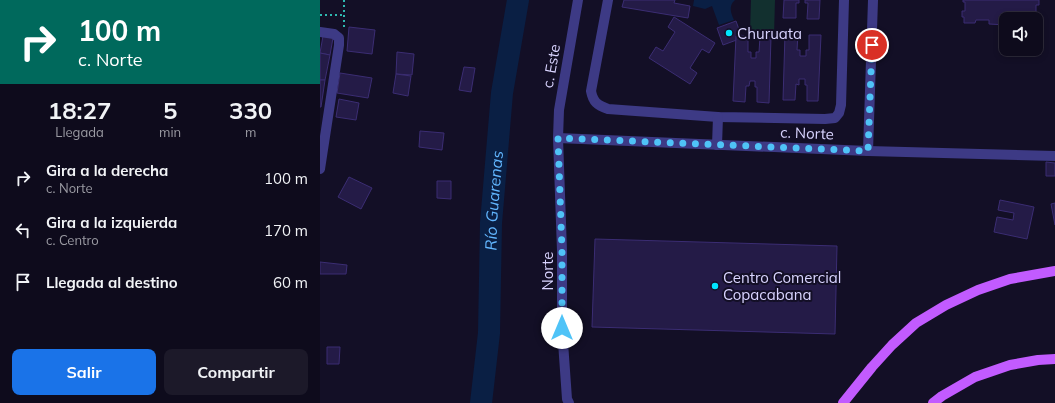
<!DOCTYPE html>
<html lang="es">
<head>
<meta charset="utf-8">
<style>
  body { margin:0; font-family:Mulish,sans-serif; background:#1c1929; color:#f1f3f6; height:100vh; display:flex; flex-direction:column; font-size:15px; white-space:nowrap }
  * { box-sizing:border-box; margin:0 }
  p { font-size:13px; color:#9b9ba3 }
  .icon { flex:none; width:22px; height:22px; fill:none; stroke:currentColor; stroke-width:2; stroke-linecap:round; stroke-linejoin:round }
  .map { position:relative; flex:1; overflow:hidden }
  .panel { display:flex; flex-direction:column; background:#0e0b1c; width:320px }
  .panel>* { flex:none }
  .guide { background:#00695c; color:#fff; overflow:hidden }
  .tools { position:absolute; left:679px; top:12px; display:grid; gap:8px }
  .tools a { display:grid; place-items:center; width:44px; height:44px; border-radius:8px; background:#0e0b1c; box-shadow:0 2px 6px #0003,0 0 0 1px #2e2b3b; font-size:20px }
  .pin { position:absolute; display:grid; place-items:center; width:34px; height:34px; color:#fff; margin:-17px; border:2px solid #fff; border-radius:50%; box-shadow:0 1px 4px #0007 }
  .me { position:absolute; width:44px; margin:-22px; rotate:0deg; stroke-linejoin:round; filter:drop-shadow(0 0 3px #0008) }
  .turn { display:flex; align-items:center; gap:14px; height:84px; padding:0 12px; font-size:18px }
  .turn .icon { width:52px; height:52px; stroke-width:2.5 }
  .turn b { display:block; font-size:28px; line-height:34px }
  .eta { display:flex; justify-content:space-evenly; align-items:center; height:68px; text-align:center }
  .eta b { font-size:24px; font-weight:700; line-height:28px }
  .action { display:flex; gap:8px; margin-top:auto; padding:8px 12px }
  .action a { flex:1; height:46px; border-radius:8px; background:#1a73e8; color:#fff; font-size:16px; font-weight:700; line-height:46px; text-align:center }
  .action a+a { background:#1c1929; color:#f1f3f6 }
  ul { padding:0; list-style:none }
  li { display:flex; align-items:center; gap:12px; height:52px; padding:0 12px }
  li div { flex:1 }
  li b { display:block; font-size:15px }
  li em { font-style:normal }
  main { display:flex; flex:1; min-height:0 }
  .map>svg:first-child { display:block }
  .green { fill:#12302f }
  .water { fill:#0a1f44 }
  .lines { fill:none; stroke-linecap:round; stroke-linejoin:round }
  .river { stroke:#0a1f44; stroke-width:22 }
  .building { fill:#241b47; stroke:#3b2d73 }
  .path { stroke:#2fb8b0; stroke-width:2; stroke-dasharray:2 3; stroke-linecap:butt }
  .minor { stroke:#3d3a85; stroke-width:10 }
  .major { stroke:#c25bff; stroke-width:10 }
  .route { stroke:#4fc3f7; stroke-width:7; stroke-dasharray:0 12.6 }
  .poi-dot { fill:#00e5ff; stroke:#130f26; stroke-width:1.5 }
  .labels { text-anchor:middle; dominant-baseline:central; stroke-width:4; stroke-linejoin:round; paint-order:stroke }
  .poi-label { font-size:15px; fill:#d9d4ff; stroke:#130f26; text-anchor:start }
  .street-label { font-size:15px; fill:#d9d4ff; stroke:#130f26 }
  .water-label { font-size:16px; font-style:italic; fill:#62b6ff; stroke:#130f26 }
</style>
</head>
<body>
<main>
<section class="panel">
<div class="guide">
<div class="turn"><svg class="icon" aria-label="right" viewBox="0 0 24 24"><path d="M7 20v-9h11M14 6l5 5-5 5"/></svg><div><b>100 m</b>c. Norte</div></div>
</div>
<div class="eta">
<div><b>18:27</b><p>Llegada</p></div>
<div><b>5</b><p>min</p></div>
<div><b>330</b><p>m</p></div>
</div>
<ul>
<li><svg class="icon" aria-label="right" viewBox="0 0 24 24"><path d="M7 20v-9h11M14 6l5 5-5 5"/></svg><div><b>Gira a la derecha</b><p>c. Norte</p></div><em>100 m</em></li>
<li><svg class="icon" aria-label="left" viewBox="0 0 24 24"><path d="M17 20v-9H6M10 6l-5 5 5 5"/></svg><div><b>Gira a la izquierda</b><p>c. Centro</p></div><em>170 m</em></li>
<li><svg class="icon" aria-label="arrive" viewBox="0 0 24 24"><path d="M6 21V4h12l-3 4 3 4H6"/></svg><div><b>Llegada al destino</b></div><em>60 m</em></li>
</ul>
<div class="action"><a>Salir</a><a>Compartir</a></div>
</section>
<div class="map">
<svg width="735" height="403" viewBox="0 0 735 403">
  <rect width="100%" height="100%" fill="#130f26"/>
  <path class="green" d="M431,0H455L454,35L430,34Z"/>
  <path class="water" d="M374,0H415C408,6 411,13 414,20L399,25L392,6L385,9L373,6Z"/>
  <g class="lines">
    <path class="river" id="s1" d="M161,403L169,333L171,223L182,93L198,0"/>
  </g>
  <g class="building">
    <path d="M304,0H355L354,3L370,6L368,18L302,7Z"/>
    <path d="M464,0H479V3H476V18H463Z"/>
    <path d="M485,0H500L499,19H487L488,3H485Z"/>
    <path d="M643,0H719V5H716V14H719L718,20L686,19V25L669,24V20H656L655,23H644V17H642V11H645V2H643Z"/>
    <path d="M354,17L395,43L389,53L382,49L370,68L377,73L370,84L329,58L336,47L343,51L355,32L348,27Z"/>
    <path d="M416,21L422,38L403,45L397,28Z"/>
    <path d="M29,27L55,30L52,54L27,51Z"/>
    <path d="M465,34H478L477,50H480V56H486V50H489V35H501L498,101H487V85H485V79H479V85L476,84L475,100H463Z"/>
    <path d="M3,36L13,38L10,55L0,53Z"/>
    <path d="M416,36H428V52H431V58H436V52H439L440,37H451L449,103L437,102V87H435V81H430L429,86H426L425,102L413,101Z"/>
    <path d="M77,52L94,54L92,75L76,74Z"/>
    <path d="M0,53L10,55L5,80H0Z"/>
    <path d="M144,67L155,68L151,92L139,90Z"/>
    <path d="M20,73L52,78L48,98L17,93Z"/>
    <path d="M76,74L91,76L88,96L73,93Z"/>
    <path d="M0,80H5L1,107H0Z"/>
    <path d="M19,99L39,103L36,120L16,117Z"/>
    <path d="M100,131L124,133L122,150L99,147Z"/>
    <path d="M726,162L735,163V176H726Z"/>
    <path d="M29,177L52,188L41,209L18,197Z"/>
    <path d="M117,181H131V199L117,198Z"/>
    <path d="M680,200L714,207L707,239L674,232L677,217L693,220L694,213L678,210Z"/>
    <path d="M735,203V225L731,204Z"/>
    <path d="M275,239L517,246L515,334L272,327Z"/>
    <path d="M0,262L27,265L26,274H0Z"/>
    <path d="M7,347H20L19,364H7Z"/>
  </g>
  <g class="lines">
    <g class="path">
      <path d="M0,15H24"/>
      <path d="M24,27V0"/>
    </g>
    <g class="minor">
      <path d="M288,0L271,91C273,102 277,105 288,109L398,117L505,119L515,118L519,113L521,105L524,0"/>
      <path d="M0,32L14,34L19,38V45L0,169"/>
      <path d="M238,138L548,151L735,156"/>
      <path d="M397,145L398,117"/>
      <path d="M548,151L553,0"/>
      <path d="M249,403L247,399L242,328V251L238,138L239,110L258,0"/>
    </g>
    <g class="major">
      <path d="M523,403L552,367L572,345L596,323L626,305L658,290L690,279L735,271"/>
      <path d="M613,403L622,396L655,377L690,365L718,360L735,359"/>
    </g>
  </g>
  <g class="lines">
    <path class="route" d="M242,328V251L238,138L548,151L552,45"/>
  </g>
  <g class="poi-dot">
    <circle cx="409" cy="33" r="4"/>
    <circle cx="395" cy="286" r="4"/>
  </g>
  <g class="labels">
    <g class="poi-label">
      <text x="417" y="33">Churuata</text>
      <text x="403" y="277">Centro Comercial<tspan x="403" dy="17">Copacabana</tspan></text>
    </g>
    <g class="street-label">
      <text transform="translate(231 66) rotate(-80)">c. Este</text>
      <text transform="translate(487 133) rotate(2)">c. Norte</text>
      <text transform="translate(227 271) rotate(-90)">Norte</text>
    </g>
    <g class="water-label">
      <text stroke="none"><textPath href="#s1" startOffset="203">Río Guarenas</textPath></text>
    </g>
  </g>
</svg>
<div class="tools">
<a><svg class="icon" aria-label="sound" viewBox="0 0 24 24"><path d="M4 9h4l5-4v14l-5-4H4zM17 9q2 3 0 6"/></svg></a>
</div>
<div class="pin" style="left:552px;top:45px;background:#d93025"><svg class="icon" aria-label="arrive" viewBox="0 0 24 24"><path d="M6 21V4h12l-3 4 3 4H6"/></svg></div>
<svg class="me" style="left:242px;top:328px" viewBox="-20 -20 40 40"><circle r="19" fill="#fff"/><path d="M0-13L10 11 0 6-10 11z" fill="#4fc3f7"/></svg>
</div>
</main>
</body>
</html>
